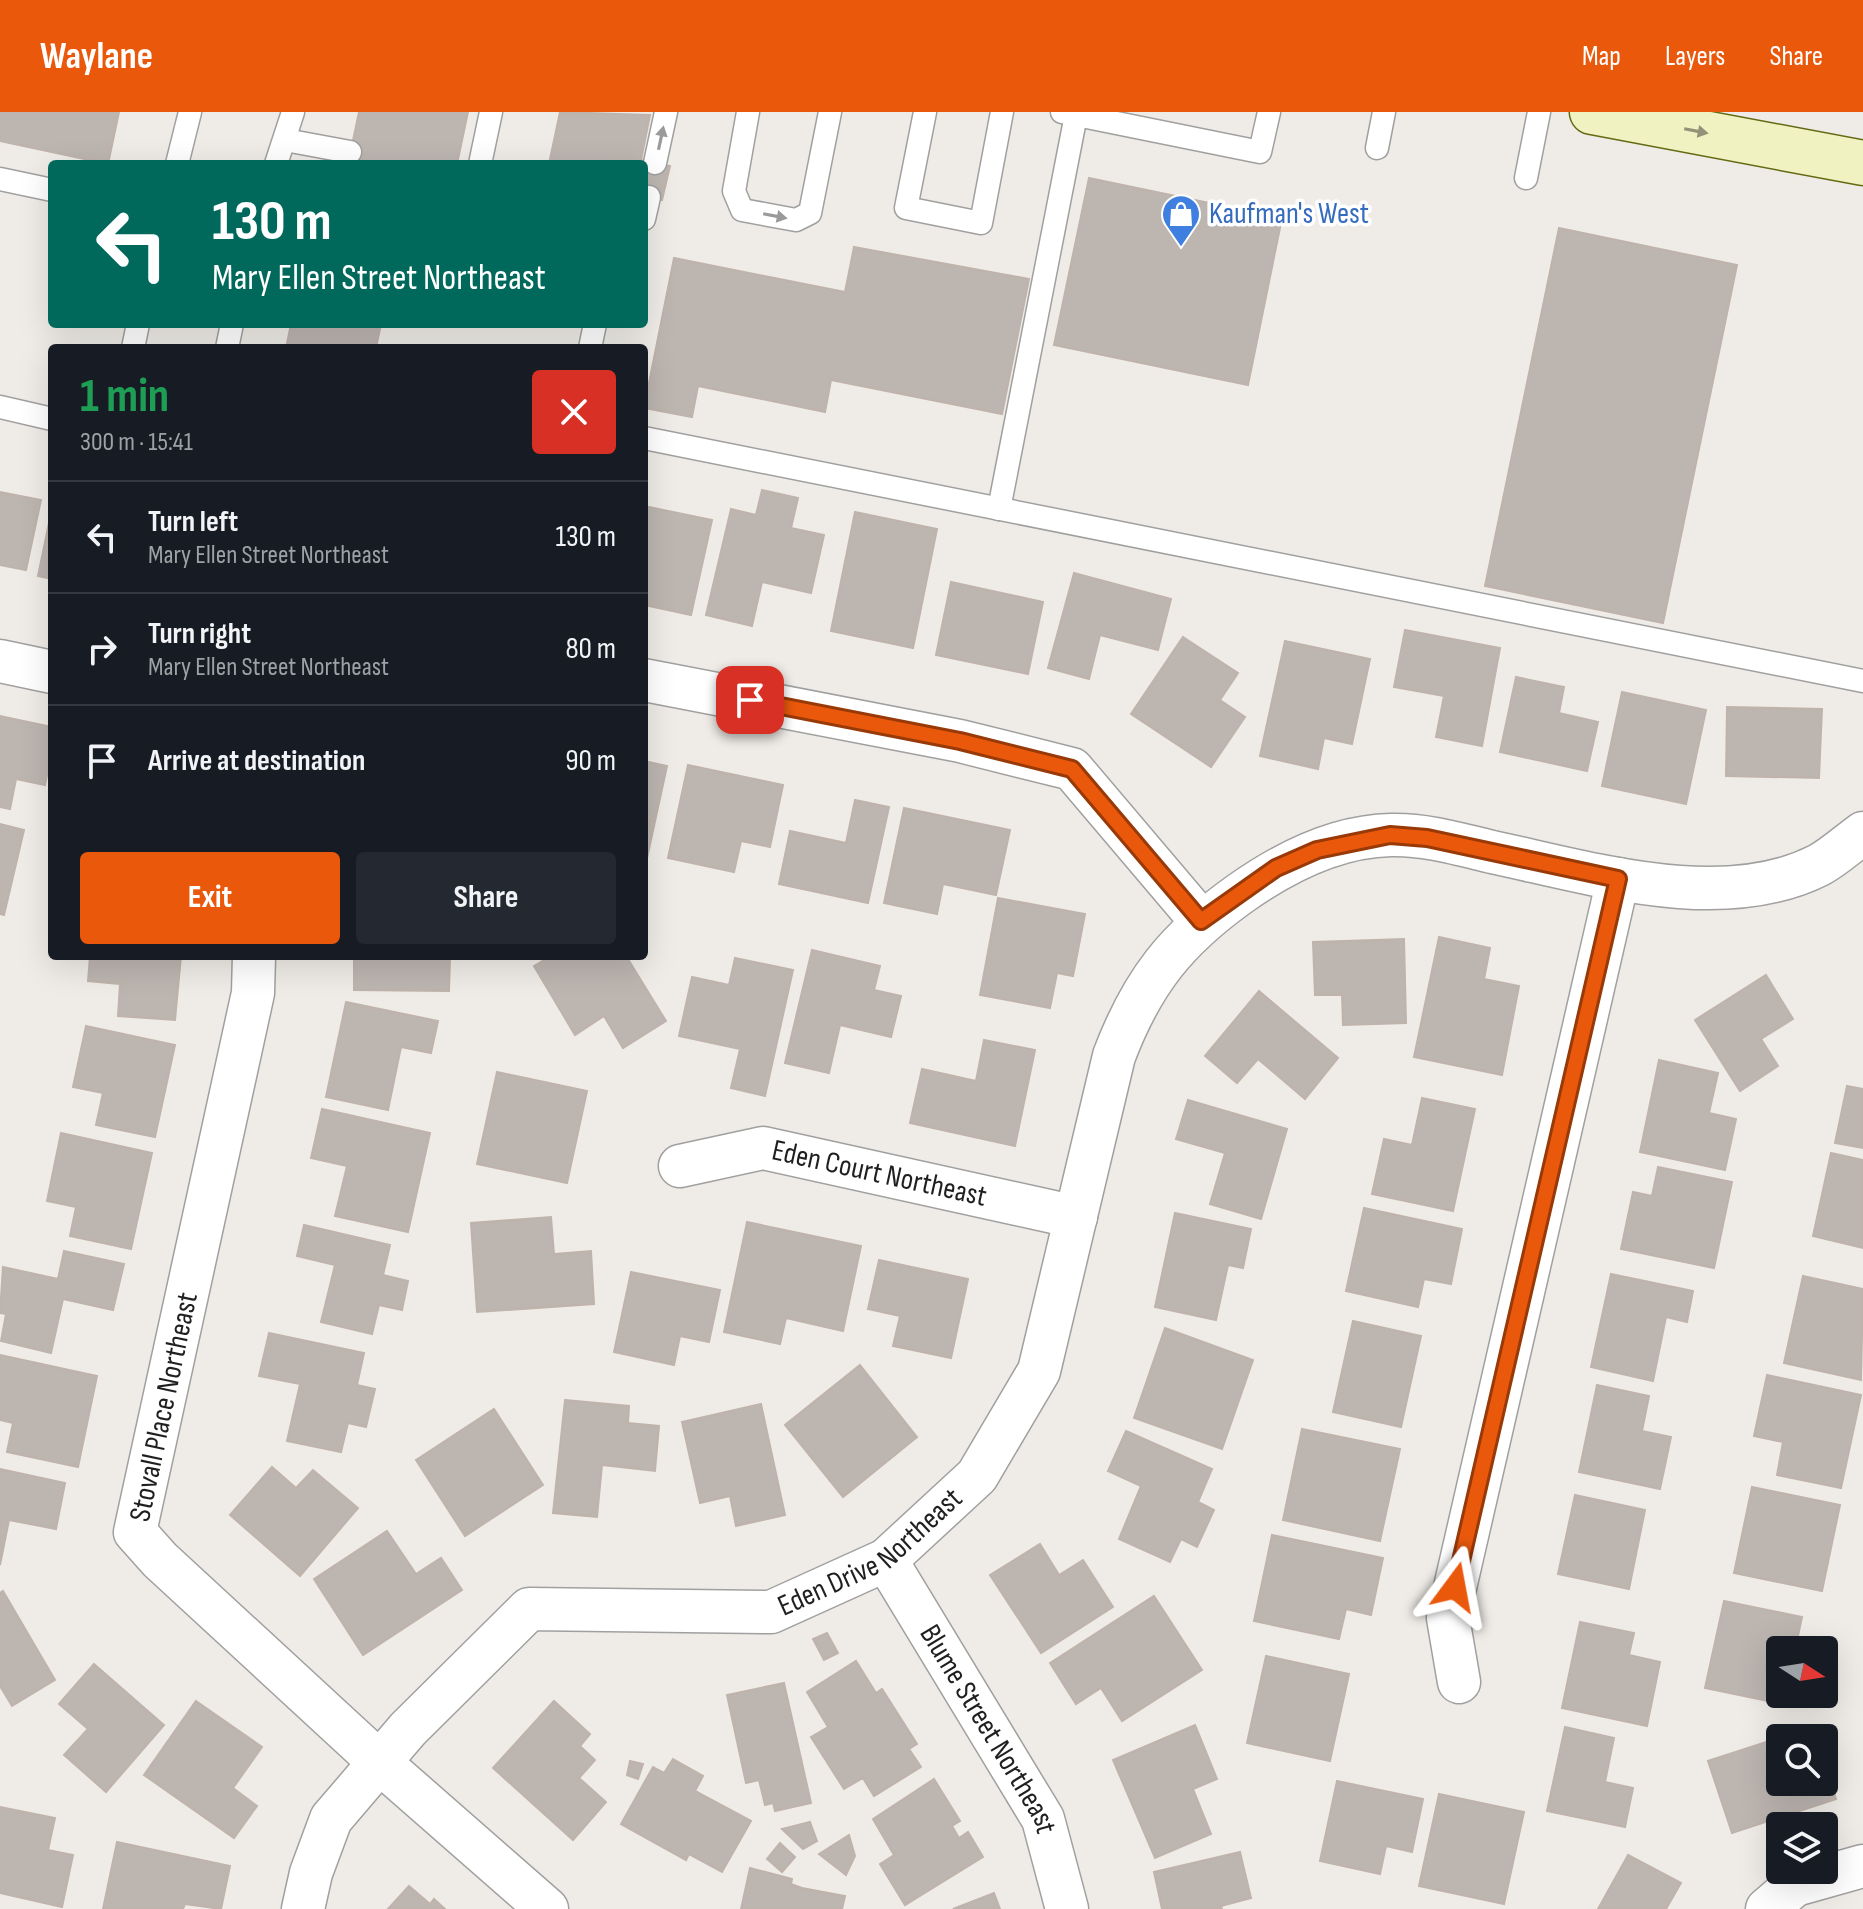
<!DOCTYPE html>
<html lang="en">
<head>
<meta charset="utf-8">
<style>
  body { margin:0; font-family:"Sofia Sans Condensed",sans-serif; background:#242831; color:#f1f3f6; height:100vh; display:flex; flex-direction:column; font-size:30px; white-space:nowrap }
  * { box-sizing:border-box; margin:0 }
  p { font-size:26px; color:#9ea1a6 }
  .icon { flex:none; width:44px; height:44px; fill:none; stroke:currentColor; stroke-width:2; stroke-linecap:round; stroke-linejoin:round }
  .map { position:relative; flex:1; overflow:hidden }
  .drawer { position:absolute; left:48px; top:232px; width:600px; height:616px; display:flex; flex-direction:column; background:#171b24; border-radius:8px; box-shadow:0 8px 32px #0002 }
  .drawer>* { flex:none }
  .banner { position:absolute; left:48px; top:48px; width:600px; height:168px; border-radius:8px; box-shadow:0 8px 32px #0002; background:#00695c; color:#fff; overflow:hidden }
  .needle { width:52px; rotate:102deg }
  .tools { position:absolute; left:1766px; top:1524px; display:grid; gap:16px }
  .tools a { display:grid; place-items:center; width:72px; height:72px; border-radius:8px; background:#171b24; box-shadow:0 8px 32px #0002; font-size:40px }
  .pin { position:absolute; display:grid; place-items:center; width:68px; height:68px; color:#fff; margin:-34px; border-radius:16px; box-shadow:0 4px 12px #0006 }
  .me { position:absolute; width:88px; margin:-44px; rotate:13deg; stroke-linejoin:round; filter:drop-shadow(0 0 6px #0008) }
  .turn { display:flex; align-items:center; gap:28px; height:168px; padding:0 32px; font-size:36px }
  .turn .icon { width:104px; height:104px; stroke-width:2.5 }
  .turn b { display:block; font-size:56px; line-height:68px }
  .round { display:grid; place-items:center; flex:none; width:84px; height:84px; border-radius:8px; background:#242831 }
  .head { display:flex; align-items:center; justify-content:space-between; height:136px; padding:0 32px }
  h1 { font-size:48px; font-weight:700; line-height:60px; color:#1e9e55 }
  .action { display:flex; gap:16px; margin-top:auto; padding:16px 32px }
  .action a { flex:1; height:92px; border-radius:8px; background:#ea580c; color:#fff; font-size:32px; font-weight:700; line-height:92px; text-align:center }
  .action a+a { background:#242831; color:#f1f3f6 }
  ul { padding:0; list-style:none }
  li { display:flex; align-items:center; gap:24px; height:112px; padding:0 32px; border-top:2px solid #363941 }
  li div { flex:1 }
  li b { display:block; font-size:30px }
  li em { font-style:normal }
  header { display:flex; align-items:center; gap:48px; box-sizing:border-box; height:112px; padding:0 40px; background:#ea580c; color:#fff }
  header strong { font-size:38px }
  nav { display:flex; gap:44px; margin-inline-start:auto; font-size:28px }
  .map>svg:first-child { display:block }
  .building { fill:#bcb5b0; stroke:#bfb3ab; stroke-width:2 }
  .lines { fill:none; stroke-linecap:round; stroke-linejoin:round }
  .service-casing { stroke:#a0a0a0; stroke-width:25 }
  .minor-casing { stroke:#a0a0a0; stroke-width:45 }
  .secondary-casing { stroke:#636a12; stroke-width:47 }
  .service { stroke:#fff; stroke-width:22 }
  .minor { stroke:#fff; stroke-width:42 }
  .secondary { stroke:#f1f2c1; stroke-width:44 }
  .oneway { fill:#929378 }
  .oneway2 { fill:#9a9a9a }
  .route-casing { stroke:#983908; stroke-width:20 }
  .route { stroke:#ea580c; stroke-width:14 }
  .labels { text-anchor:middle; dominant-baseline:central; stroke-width:7; stroke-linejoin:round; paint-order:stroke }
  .shop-label { font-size:30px; fill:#366cbe; stroke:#fff; text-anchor:start }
  .street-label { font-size:30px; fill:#1f1f1f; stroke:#fff }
</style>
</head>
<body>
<header>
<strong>Waylane</strong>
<nav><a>Map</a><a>Layers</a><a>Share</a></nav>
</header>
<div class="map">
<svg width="1863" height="1797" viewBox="0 0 1863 1797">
  <rect width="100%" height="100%" fill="#efece7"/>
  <g class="building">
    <path d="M0,0H119L108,52L0,29Z"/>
    <path d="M359,0H468L457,52H348Z"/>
    <path d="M560,0L650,3L641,48L670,54L662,88L644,84V52H549Z"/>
    <path d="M1089,66L1282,106L1248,273L1054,233Z"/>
    <path d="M1559,116L1737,153L1663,511L1485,474Z"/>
    <path d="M854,135L1029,167L1002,302L831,268L825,300L698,274L692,305L644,296L674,146L845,180Z"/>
    <path d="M291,212H381L376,236H286Z"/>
    <path d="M762,378L798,386L791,416L824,423L811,481L762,470L752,514L706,503L731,397L756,403Z"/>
    <path d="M0,380L41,388L26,458L0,453Z"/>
    <path d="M644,394L712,408L691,503L644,493Z"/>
    <path d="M52,396V467L38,464Z"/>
    <path d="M855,400L937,417L913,536L831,519Z"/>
    <path d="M1074,461L1171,487L1158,538L1100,523L1089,567L1048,556Z"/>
    <path d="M951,470L1043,490L1028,562L936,543Z"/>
    <path d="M1405,518L1500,536L1482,634L1436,625L1444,584L1394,575Z"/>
    <path d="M1183,525L1238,561L1220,588L1245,605L1211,655L1131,602Z"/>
    <path d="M1285,529L1370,547L1352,632L1324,626L1318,657L1260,644Z"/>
    <path d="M1516,565L1564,575L1559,601L1598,610L1587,659L1500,640Z"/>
    <path d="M1622,580L1706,598L1686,692L1602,674Z"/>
    <path d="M1727,595L1822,597L1819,666L1726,664Z"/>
    <path d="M0,604L52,615V639L45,673L16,667L10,697L0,695Z"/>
    <path d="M644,649L667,654L644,760Z"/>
    <path d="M688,653L783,673L770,735L741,729L734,760L668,746Z"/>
    <path d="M855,688L889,695L868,791L779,772L790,719L846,731Z"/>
    <path d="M904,696L1010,718L996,783L943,772L937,802L884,791Z"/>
    <path d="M0,712L24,718L4,803L0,802Z"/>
    <path d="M998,786L1085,802L1073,864L1057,861L1050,896L980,883Z"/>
    <path d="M1439,825L1490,836L1484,867L1519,874L1502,963L1414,945Z"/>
    <path d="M1404,827L1406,911L1343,913L1342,883H1315L1313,830Z"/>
    <path d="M812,838L880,854L874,878L901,884L891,925L840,913L829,961L785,951Z"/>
    <path d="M90,844H181L175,908L118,904L120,872L88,869Z"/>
    <path d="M354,844H450L449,879L354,878Z"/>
    <path d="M551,844H626L666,909L623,936L604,904L575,923L534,854Z"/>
    <path d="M735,846L793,858L765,984L731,976L740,937L679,924L692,865L729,873Z"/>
    <path d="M1766,863L1793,907L1761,927L1778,954L1740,979L1695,908Z"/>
    <path d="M1259,879L1338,946L1305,987L1258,947L1237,971L1205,944Z"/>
    <path d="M346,890L438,909L431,941L401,935L388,998L326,985Z"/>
    <path d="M86,914L175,933L155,1025L96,1013L103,981L73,975Z"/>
    <path d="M984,928L1035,938L1015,1034L910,1011L922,957L976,969Z"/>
    <path d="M1659,948L1718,961L1709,1001L1736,1007L1725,1058L1640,1040Z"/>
    <path d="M497,960L587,979L567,1071L477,1052Z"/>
    <path d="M1847,974L1863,977V1036L1835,1031Z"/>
    <path d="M1422,986L1475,997L1453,1099L1372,1082L1384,1027L1412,1033Z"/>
    <path d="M1188,988L1287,1017L1261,1107L1210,1092L1225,1041L1176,1027Z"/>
    <path d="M322,997L430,1021L408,1120L335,1104L347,1054L311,1046Z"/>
    <path d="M61,1021L152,1041L131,1137L70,1124L76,1095L47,1089Z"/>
    <path d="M1831,1041L1863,1048V1136L1813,1124Z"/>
    <path d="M1658,1055L1732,1070L1714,1156L1621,1137L1633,1080L1652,1084Z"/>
    <path d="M1364,1096L1462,1117L1451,1172L1424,1167L1418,1195L1346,1179Z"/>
    <path d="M1175,1101L1251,1117L1243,1156L1228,1153L1216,1208L1155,1195Z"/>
    <path d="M551,1105L554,1142L591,1139L594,1192L477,1200L471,1111Z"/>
    <path d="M747,1110L861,1134L843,1219L786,1206L780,1232L724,1220Z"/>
    <path d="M304,1113L390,1133L383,1163L408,1169L402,1198L379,1193L372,1222L321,1210L335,1153L297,1144Z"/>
    <path d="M64,1139L124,1152L113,1198L63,1187L51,1241L1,1229L6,1202L0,1201L3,1155L58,1167Z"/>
    <path d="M879,1148L968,1167L951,1246L893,1234L900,1204L868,1197Z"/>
    <path d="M631,1160L720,1178L709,1230L680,1224L674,1253L614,1240Z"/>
    <path d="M1611,1162L1693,1179L1687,1210L1666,1205L1653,1269L1591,1255Z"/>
    <path d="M1803,1164L1863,1177L1861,1268L1784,1251Z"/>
    <path d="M1353,1209L1421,1224L1401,1315L1333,1300Z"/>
    <path d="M1165,1216L1253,1248L1222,1337L1134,1306Z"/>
    <path d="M269,1221L364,1241L357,1273L375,1277L366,1315L348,1311L341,1340L287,1329L300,1272L259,1264Z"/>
    <path d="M0,1243L97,1264L78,1355L7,1340L13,1311L0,1308Z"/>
    <path d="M860,1253L917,1325L843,1385L785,1313Z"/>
    <path d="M1767,1263L1861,1283L1841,1376L1777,1363L1783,1330L1754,1324Z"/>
    <path d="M1597,1273L1649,1284L1642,1319L1671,1325L1660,1377L1579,1360Z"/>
    <path d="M565,1288L629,1294L628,1311L659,1314L655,1359L602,1353L597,1405L553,1401Z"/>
    <path d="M761,1292L785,1403L736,1414L730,1384L700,1391L682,1310Z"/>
    <path d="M494,1297L543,1373L465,1424L416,1348Z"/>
    <path d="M1302,1317L1400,1337L1380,1429L1283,1408Z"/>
    <path d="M1126,1319L1212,1357L1198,1390L1214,1398L1197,1435L1181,1427L1170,1450L1119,1427L1141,1374L1108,1359Z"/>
    <path d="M272,1355L296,1376L313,1358L358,1396L300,1464L230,1403Z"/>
    <path d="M0,1357L65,1371L56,1417L9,1408L0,1453Z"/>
    <path d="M1752,1375L1840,1393L1822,1479L1734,1461Z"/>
    <path d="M1575,1383L1645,1398L1629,1477L1558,1462Z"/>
    <path d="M387,1419L416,1462L441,1446L462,1478L363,1543L314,1467Z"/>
    <path d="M1272,1423L1383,1446L1371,1503L1346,1497L1339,1527L1254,1509Z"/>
    <path d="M1040,1432L1059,1463L1083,1448L1113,1495L1041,1541L990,1463Z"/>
    <path d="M3,1479L55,1568L12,1594L0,1574V1481Z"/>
    <path d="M1154,1484L1202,1558L1122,1609L1101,1576L1076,1592L1050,1551Z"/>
    <path d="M1724,1489L1802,1505L1795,1538H1780L1783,1592L1705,1576Z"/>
    <path d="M1580,1510L1634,1521L1629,1543L1660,1550L1647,1614L1562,1596Z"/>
    <path d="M827,1521L838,1541L824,1548L813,1527Z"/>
    <path d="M1266,1544L1349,1562L1330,1649L1247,1631Z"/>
    <path d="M856,1549L876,1581L882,1577L917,1632L909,1637L921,1655L874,1684L863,1666L844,1677L811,1625L828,1615L807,1580Z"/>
    <path d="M94,1552L164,1613L106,1680L64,1643L88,1617L59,1592Z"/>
    <path d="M784,1571L811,1691L775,1699L773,1691L765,1693L759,1668L746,1671L727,1583Z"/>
    <path d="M196,1589L262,1635L233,1676L257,1694L234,1726L144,1663Z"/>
    <path d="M554,1589L590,1622L580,1634L595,1648L579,1666L606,1690L573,1728L493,1656Z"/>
    <path d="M1195,1613L1217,1667L1193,1677L1211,1722L1155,1746L1113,1648Z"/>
    <path d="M1565,1615L1614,1626L1605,1670L1633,1676L1625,1715L1547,1699Z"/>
    <path d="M1812,1615L1816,1626H1780V1670H1824V1651L1836,1687L1732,1721L1708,1649Z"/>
    <path d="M673,1647L703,1664L695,1679L751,1709L722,1760L689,1742L686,1748L621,1712L653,1655L664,1661Z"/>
    <path d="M630,1649L643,1652L638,1667L627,1663Z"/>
    <path d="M934,1667L960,1709L952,1714L959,1726L968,1720L983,1745L905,1793L880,1752L894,1743L873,1707Z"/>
    <path d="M1337,1669L1423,1687L1412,1740L1386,1734L1380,1762L1320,1749Z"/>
    <path d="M1439,1682L1524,1700L1504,1792L1419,1774Z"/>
    <path d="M0,1695L55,1706L48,1738L73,1743L62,1795L0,1781Z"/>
    <path d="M810,1710L817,1729L803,1737L782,1717Z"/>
    <path d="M849,1723L855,1744L846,1763L819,1742Z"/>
    <path d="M117,1730L230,1754L221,1797L185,1792L183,1797H103Z"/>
    <path d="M780,1731L795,1745L782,1760L767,1747Z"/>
    <path d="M1240,1740L1251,1786L1221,1794L1222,1797H1162L1154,1760Z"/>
    <path d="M1628,1743L1681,1771L1666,1797H1598Z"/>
    <path d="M750,1756L792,1767L791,1772L802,1776L845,1784L842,1797H741Z"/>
    <path d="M409,1774L430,1792L434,1787L445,1797H388Z"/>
    <path d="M994,1781L1000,1797H953Z"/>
  </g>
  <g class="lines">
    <defs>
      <g id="service">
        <path d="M748,0L734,79L742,98L796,108L810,101L830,0"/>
        <path d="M925,0L906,96L981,111L1002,0"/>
        <path d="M1062,0L1260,40L1269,0"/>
        <path d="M285,28L350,40"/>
        <path d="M1377,36L1384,0"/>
        <path d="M655,51L666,0"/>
        <path d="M177,52L190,0"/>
        <path d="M276,52L293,0"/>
        <path d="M480,52L491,0"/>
        <path d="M1526,66L1539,0"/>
        <path d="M0,67L52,78"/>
        <path d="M644,107L649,85"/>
        <path d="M133,236L138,212"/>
        <path d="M227,236L232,212"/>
        <path d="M590,236L595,212"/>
        <path d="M0,295L52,307"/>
        <path d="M644,326L1863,569"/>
        <path d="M999,397L1076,3"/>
      </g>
      <g id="minor">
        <path d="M0,549L52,560"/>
        <path d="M644,568L960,629L1072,657L1201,809"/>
        <path d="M254,844L253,881L135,1420L160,1448L378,1649L547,1797"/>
        <path id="s1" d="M680,1054L763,1036L1076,1105"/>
        <path id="s2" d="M886,1448L1043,1707L1067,1797"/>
        <path d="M1459,1570L1448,1506L1618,767"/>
        <path id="s3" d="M303,1797L311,1761L331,1707L408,1617L529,1497L771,1500L886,1448L977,1364L1039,1259L1114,944C1142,870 1176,827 1241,781C1285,750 1336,724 1391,723C1425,722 1459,732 1492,740C1591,761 1723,802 1819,753C1834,745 1849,731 1863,721"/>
        <path d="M1767,1797L1795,1773L1863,1754"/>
      </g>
      <path id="secondary" d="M1592,0L1863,51"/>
    </defs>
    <use href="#service" class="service-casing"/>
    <use href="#minor" class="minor-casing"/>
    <use href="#secondary" class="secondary-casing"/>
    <use href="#service" class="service"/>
    <use href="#minor" class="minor"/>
    <use href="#secondary" class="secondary"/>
  </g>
  <defs><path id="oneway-solid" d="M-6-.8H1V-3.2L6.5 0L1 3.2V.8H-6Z" transform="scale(2)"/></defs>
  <use class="oneway" href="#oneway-solid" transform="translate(1696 19) rotate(11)"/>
  <g class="oneway2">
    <use href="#oneway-solid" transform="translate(661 26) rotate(-78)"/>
    <use href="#oneway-solid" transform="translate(775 104) rotate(11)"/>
  </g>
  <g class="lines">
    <defs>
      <path id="route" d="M750,588L960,629L1072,657L1201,809L1276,756L1317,738L1390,723L1427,726L1618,767L1455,1475"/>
    </defs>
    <use href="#route" class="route-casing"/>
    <use href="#route" class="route"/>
  </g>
  <defs>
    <symbol id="shop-pin" viewBox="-11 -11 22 30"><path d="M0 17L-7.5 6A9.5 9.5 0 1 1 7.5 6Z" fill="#3f7fe0" stroke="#fff"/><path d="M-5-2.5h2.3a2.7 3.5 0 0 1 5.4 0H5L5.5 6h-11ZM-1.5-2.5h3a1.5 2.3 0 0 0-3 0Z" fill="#fff"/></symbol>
  </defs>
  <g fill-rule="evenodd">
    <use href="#shop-pin" x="1159" y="80" width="44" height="60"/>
  </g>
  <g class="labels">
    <g class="shop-label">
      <text x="1209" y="102">Kaufman's West</text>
    </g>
    <g class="street-label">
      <text stroke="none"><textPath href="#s1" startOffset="204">Eden Court Northeast</textPath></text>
      <text transform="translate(164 1295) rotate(-78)">Stovall Place Northeast</text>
      <text stroke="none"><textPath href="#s3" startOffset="742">Eden Drive Northeast</textPath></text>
      <text stroke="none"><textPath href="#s2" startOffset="198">Blume Street Northeast</textPath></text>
    </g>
  </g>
</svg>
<div class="tools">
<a><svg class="needle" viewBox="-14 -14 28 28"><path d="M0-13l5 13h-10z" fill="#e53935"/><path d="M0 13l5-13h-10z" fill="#9ea1a6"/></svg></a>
<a><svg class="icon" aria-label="search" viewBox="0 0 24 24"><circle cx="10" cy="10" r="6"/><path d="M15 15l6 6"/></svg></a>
<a><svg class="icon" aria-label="layers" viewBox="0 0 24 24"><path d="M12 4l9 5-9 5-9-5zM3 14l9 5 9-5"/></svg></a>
</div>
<div class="pin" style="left:750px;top:588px;background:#d93025"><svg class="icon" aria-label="arrive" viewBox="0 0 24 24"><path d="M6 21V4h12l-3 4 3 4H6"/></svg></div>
<svg class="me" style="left:1455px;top:1475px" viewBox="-20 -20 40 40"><path d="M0-17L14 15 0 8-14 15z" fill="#ea580c" stroke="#fff" stroke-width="4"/></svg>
<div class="banner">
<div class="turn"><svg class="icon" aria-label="left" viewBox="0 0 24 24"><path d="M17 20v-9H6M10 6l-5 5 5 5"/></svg><div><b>130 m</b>Mary Ellen Street Northeast</div></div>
</div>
<section class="drawer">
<div class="head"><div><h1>1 min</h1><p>300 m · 15:41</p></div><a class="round" style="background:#d93025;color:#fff"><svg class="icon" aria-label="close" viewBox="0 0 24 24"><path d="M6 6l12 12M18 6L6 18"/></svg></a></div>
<ul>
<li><svg class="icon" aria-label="left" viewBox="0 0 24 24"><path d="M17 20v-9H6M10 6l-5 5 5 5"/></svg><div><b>Turn left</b><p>Mary Ellen Street Northeast</p></div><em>130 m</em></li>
<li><svg class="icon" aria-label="right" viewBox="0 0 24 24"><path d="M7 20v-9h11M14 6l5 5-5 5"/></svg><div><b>Turn right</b><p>Mary Ellen Street Northeast</p></div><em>80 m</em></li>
<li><svg class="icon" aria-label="arrive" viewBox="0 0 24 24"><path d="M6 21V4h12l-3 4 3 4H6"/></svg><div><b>Arrive at destination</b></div><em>90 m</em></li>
</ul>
<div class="action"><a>Exit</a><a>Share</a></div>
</section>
</div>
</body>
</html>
